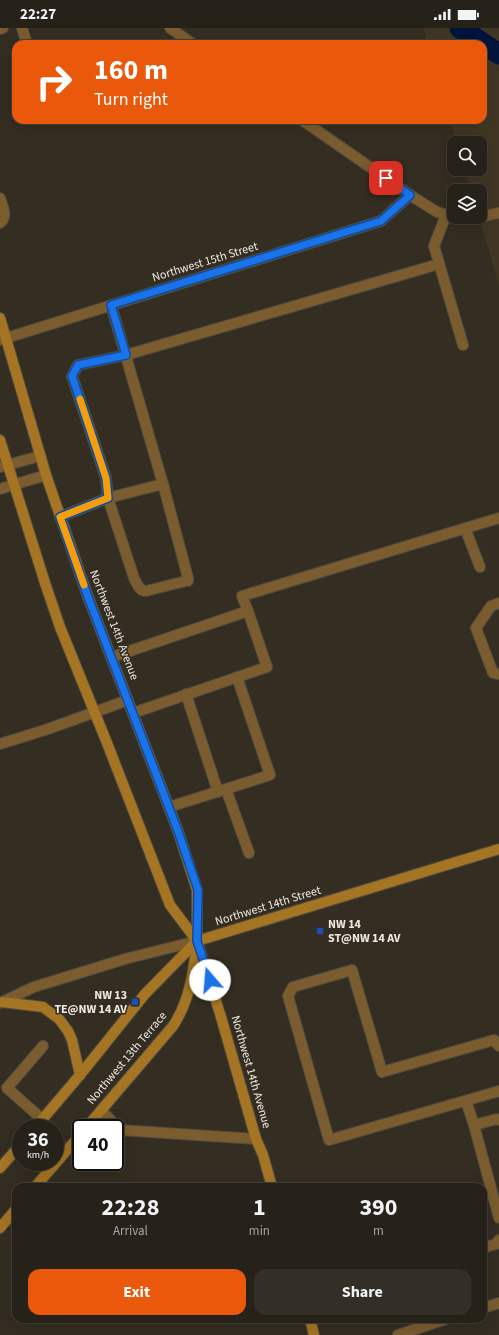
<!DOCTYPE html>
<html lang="en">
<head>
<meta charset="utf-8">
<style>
  body { margin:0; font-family:"Source Sans 3",sans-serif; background:#332f26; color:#f1f3f6; height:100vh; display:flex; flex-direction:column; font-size:15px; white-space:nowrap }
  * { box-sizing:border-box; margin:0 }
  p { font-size:13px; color:#a4a4a2 }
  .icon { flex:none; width:22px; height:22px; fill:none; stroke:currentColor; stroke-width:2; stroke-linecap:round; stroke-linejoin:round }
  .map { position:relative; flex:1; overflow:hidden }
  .panel { position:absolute; left:12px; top:1155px; width:475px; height:140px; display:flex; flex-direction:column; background:#272219; border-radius:12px; box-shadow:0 4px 16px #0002,0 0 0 1px #433f38 }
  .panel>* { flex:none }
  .hud { position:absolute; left:12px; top:12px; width:475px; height:84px; border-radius:12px; box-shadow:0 4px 16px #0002,0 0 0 1px #433f38; background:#ea580c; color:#fff; overflow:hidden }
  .fabs { position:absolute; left:447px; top:108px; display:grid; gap:8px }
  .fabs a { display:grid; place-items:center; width:40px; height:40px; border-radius:8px; background:#272219; box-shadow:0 4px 16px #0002,0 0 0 1px #433f38; font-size:20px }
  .speed { position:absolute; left:12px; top:1091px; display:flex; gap:8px; font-size:20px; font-weight:700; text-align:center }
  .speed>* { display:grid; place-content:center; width:52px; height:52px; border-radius:50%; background:#272219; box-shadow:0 4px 16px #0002,0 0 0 1px #433f38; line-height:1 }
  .speed small { font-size:10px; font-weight:400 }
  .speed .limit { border:2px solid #111; border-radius:6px; background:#fff; color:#111 }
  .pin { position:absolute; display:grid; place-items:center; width:34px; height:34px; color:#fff; margin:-17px; border-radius:8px; box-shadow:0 2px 6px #0006 }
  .me { position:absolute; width:44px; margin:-22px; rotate:342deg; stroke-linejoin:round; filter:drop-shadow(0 0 3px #0008) }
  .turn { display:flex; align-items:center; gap:14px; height:84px; padding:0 16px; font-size:18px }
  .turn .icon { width:52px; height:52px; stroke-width:2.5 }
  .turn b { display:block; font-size:28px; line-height:34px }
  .eta { display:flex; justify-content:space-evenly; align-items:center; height:68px; text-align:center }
  .eta b { font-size:24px; font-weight:700; line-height:28px }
  .action { display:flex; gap:8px; margin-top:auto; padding:8px 16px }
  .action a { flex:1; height:46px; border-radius:12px; background:#ea580c; color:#fff; font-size:16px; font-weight:700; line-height:46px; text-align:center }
  .action a+a { background:#332f26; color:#f1f3f6 }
  .status { display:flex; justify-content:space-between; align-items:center; height:28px; padding:0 20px; background:#272219; direction:ltr }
  .status svg { height:11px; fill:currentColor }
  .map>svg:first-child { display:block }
  .built { fill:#403623 }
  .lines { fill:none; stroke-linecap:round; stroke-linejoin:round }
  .canal { stroke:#00143b; stroke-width:21 }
  .lane-casing { stroke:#514b40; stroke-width:12 }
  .street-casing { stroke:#514b40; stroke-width:12 }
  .secondary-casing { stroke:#514b40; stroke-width:12 }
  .lane { stroke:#7a5c2f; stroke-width:10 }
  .street { stroke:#7a5c2f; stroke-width:10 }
  .secondary { stroke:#a57523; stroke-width:10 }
  .route-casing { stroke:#114b97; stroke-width:10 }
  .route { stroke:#1a73e8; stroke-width:7 }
  .slow { stroke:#f59e0b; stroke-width:7 }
  .transit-dot { fill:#1a4fb4; stroke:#342d21; stroke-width:1.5 }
  .labels { text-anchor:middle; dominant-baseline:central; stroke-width:3; stroke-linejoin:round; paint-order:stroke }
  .street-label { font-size:12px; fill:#ece8e0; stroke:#342d21 }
  .poi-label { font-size:12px; font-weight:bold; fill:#ece8e0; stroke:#342d21; text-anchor:start }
</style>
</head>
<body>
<div class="status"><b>22:27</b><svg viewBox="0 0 49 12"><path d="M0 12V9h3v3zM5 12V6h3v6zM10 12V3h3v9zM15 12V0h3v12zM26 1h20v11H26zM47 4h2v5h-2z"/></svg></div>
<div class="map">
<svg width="499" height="1307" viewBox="0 0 499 1307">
  <rect width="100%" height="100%" fill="#342d21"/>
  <path class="built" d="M423,0H499V258L479,189H480V163H471L464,141H480V115H457L450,92H483V16H428Z"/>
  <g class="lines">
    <path class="canal" d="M460,0L499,26"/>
    <defs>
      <g id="lane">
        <path d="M22,0L27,16"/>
        <path d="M0,170C3,179 8,189 0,195"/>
        <path d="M446,187L434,218L463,317"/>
        <path d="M111,277L163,456L188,550V553H186L146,563C139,563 137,556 134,550L108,470L163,456"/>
        <path d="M60,489L108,470L106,450L72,348L78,337L126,327L439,236"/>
        <path d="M465,500L480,539"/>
        <path d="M499,575L491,578L476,600L493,645L499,646"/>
        <path d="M248,583L242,568L499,490"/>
        <path d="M112,629L248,583L267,639L133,685"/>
        <path d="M186,666L218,764"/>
        <path d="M226,761L249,825"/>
        <path d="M169,779L270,747L237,649"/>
        <path d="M499,1018L494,1012L382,1044L352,942L293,959L288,968L329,1112L499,1063"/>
        <path d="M466,1073L474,1097"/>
        <path d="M101,1082L120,1102L256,1111"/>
        <path d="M42,1091L7,1060L43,1018"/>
        <path d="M499,1092L497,1091L474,1097L499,1190"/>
        <path d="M483,1220L496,1216L499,1212"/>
        <path d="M483,1280L499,1275"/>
        <path d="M398,1307L446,1291"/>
      </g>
      <g id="street">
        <path d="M170,0L193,16"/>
        <path d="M0,1L3,0"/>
        <path d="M302,92L410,167L437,184L453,189L469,191L499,185"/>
        <path d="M0,312L381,193L410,167"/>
        <path d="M0,439L40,428"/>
        <path d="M0,461L46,447"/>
        <path d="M0,716L48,701L128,672"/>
        <path d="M0,975L34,959L125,931L197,913"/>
      </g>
      <g id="secondary">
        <path d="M0,290L46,447L88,569L178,803L197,862V913L221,989L256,1111L263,1127L272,1159"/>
        <path d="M0,412L46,558L60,599L107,715L170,877L197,913"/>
        <path d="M2,974L43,979L59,991L68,1003L72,1012L80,1047"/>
        <path d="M35,1100L80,1047L145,966L197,913L499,821"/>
        <path d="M86,1100L173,998C190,972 193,945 197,915"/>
        <path d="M0,1140L21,1116"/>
        <path d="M35,1159L81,1106"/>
        <path d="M0,1200L16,1181"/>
        <path d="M310,1291L314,1307"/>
      </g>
    </defs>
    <use href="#lane" class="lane-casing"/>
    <use href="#street" class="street-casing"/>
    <use href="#secondary" class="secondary-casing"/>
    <use href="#lane" class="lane"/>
    <use href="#street" class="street"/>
    <use href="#secondary" class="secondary"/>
  </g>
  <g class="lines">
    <defs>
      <path id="route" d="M210,952L197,913L198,862L178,803L88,569L60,489L108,470L106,450L72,348L78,337L126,327L111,277L381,193L410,167L386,150"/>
    </defs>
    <use href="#route" class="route-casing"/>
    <use href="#route" class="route"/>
    <path class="slow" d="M80,371L106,450L108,470L60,489L84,557"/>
  </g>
  <g class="transit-dot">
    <rect x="316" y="899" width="8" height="8" rx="2"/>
    <rect x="131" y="970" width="8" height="8" rx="2"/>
  </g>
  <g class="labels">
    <g class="street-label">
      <text transform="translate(205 234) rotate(-17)">Northwest 15th Street</text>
      <text transform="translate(114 597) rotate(69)">Northwest 14th Avenue</text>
      <text transform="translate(268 878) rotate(-17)">Northwest 14th Street</text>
      <text transform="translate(127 1030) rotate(-50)">Northwest 13th Terrace</text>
      <text transform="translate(251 1044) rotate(74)">Northwest 14th Avenue</text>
    </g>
    <g class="poi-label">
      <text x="328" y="896">NW 14<tspan x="328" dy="14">ST@NW 14 AV</tspan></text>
      <text x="127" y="967" text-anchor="end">NW 13<tspan x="127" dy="14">TE@NW 14 AV</tspan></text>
    </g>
  </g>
</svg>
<div class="fabs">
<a><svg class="icon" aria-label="search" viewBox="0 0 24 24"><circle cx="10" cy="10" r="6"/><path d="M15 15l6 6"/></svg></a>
<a><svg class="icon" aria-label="layers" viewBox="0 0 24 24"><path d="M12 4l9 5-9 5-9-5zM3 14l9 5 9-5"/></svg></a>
</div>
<div class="speed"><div>36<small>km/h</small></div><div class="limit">40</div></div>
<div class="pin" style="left:386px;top:150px;background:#d93025"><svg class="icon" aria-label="arrive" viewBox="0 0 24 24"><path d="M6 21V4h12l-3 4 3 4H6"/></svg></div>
<svg class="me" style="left:210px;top:952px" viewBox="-20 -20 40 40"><circle r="19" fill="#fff"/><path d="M0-13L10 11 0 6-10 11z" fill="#1a73e8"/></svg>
<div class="hud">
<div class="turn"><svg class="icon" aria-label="right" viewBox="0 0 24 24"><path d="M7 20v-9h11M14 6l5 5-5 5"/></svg><div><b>160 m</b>Turn right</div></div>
</div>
<section class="panel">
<div class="eta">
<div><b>22:28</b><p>Arrival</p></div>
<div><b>1</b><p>min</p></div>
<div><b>390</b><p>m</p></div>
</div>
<div class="action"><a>Exit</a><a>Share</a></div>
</section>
</div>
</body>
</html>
